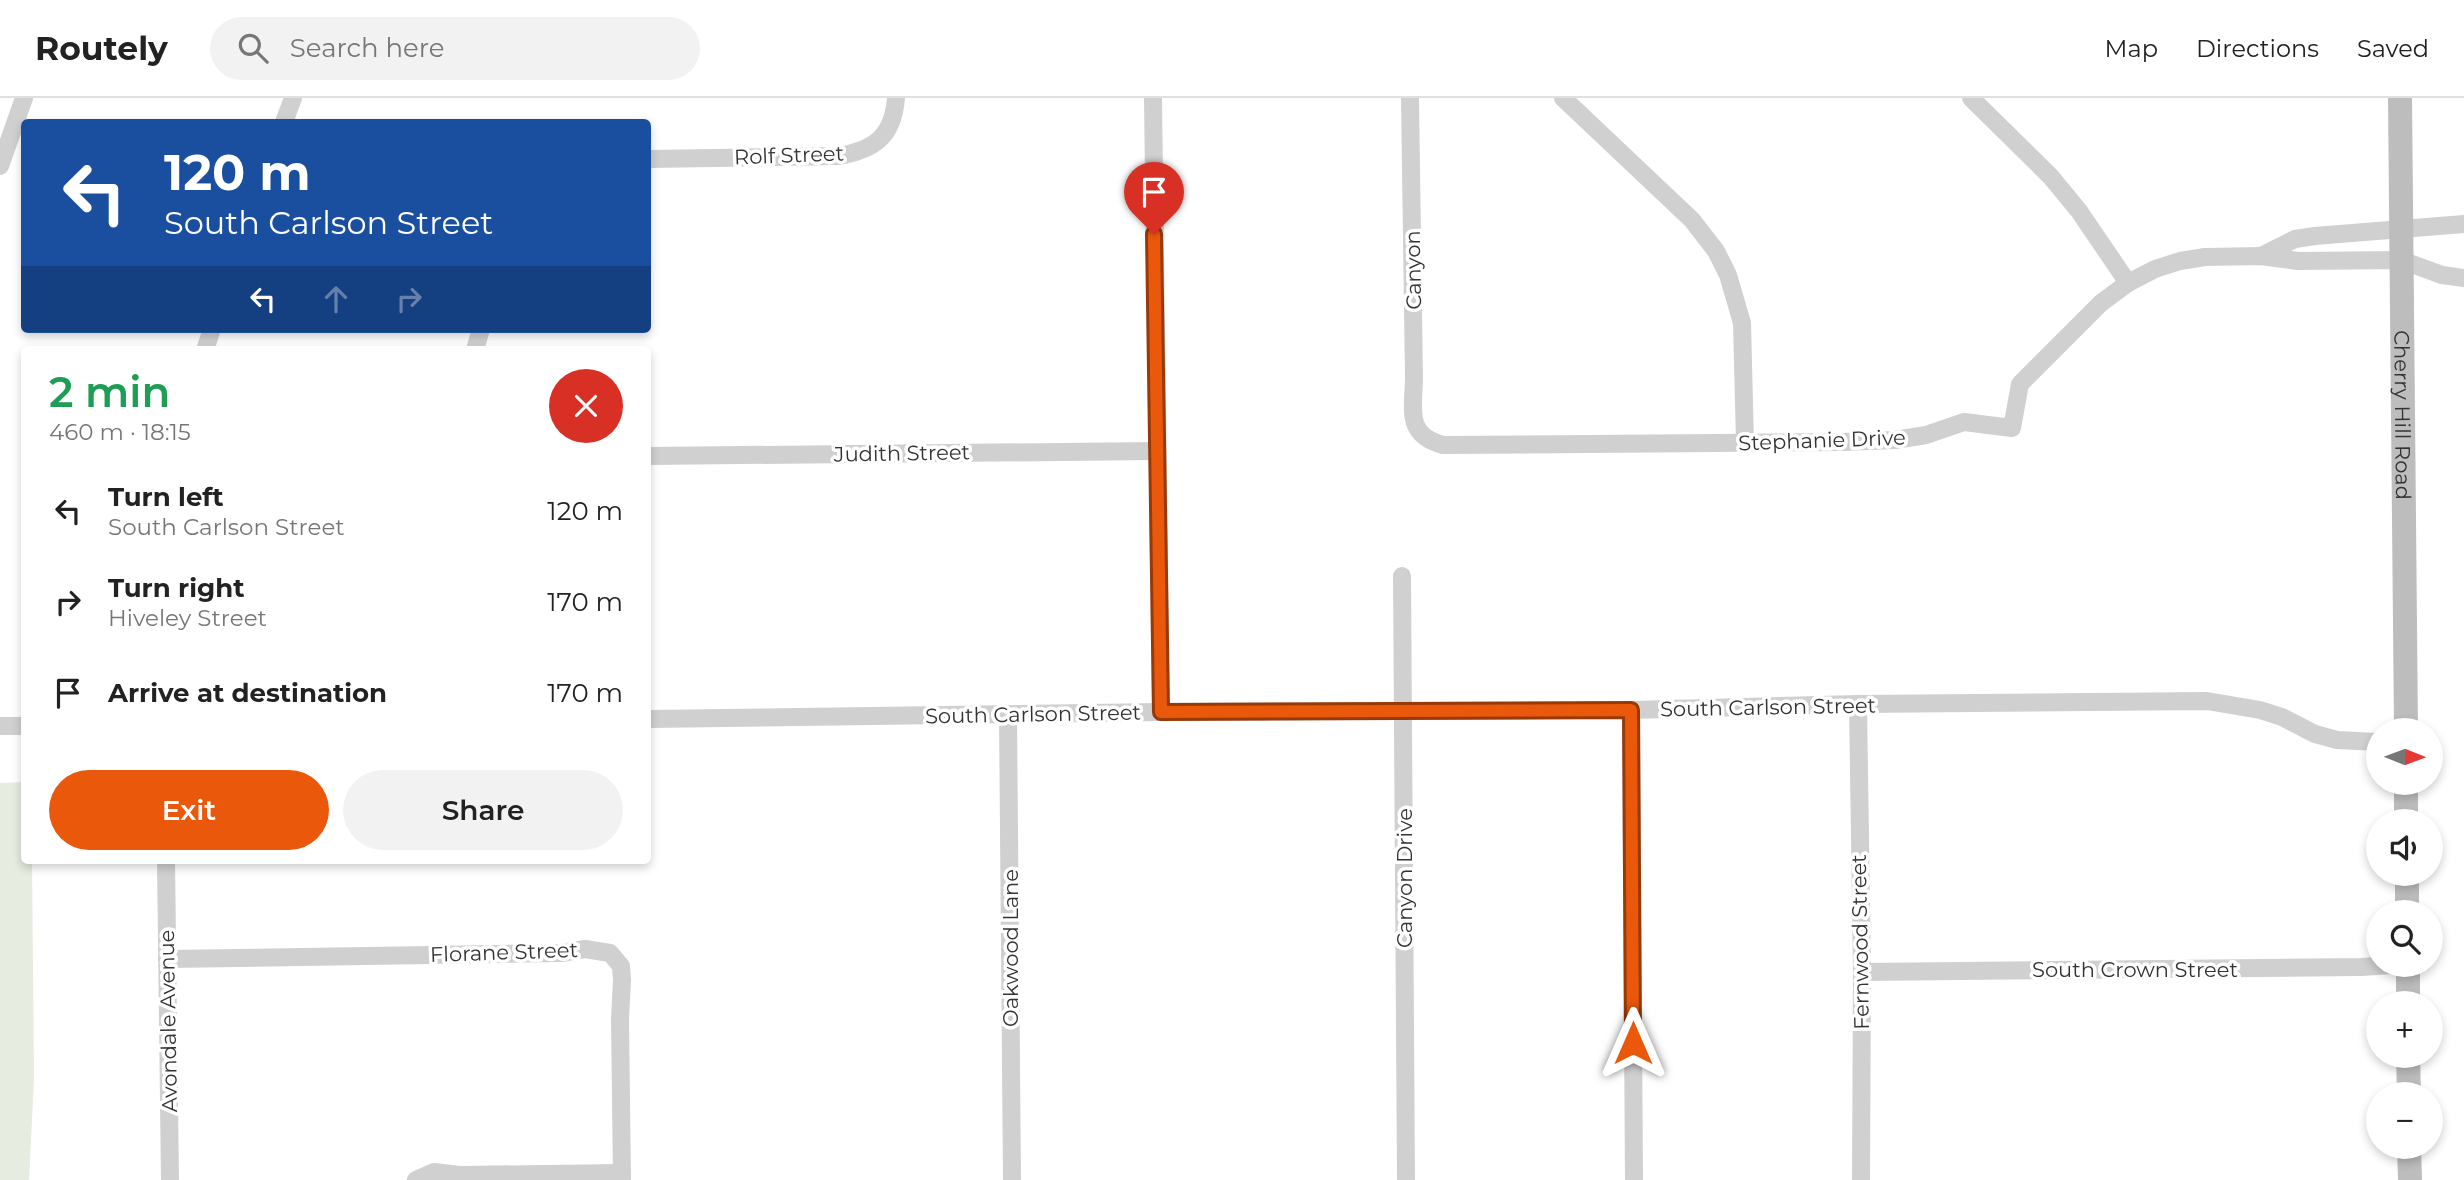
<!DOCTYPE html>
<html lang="en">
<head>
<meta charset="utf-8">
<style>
  body { margin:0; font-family:Montserrat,sans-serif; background:#f2f2f2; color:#222; height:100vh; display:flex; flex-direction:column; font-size:26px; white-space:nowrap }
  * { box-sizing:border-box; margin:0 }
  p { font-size:23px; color:#767676 }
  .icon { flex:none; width:38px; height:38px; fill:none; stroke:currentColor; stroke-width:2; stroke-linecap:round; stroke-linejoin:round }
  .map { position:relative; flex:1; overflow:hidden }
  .details { position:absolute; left:21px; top:248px; width:630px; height:518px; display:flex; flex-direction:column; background:#fff; border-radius:7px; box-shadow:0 4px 10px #0003 }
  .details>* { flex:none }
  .hud { position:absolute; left:21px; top:21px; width:630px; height:214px; border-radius:7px; box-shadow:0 4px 10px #0003; background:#1a4fa0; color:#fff; overflow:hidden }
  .needle { width:46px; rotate:91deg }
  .fabs { position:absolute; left:2366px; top:620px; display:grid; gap:14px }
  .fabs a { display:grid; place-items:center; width:77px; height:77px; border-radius:50%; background:#fff; box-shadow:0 4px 10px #0003; font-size:35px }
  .pin { position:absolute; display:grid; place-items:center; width:60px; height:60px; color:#fff; margin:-72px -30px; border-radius:50% 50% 50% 0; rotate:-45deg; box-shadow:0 0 7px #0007 }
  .pin .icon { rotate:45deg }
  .me { position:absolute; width:77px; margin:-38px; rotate:0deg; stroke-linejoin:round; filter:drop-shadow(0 0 5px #0008) }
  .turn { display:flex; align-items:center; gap:24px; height:147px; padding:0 28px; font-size:32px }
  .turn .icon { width:91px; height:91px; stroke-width:2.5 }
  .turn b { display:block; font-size:49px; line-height:60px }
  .lanes { display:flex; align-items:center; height:66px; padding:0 28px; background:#0003; justify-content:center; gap:35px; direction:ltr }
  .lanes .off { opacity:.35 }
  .round { display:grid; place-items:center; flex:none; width:74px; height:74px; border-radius:37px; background:#f2f2f2 }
  .headline { display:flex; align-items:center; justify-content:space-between; height:119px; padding:0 28px }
  h1 { font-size:42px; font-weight:600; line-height:52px; color:#1e9e55 }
  .action { display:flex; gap:14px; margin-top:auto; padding:14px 28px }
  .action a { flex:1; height:80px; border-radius:42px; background:#ea580c; color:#fff; font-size:28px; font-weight:600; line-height:80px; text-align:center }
  .action a+a { background:#f2f2f2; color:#222 }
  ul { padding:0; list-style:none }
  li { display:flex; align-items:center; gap:21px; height:91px; padding:0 28px }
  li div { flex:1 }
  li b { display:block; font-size:26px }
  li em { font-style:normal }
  header { display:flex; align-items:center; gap:42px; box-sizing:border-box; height:98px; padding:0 35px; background:#fff; border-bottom:2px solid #e0e0e0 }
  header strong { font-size:33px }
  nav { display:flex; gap:38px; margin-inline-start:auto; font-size:24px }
  .search { width:490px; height:63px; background:#f2f2f2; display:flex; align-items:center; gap:18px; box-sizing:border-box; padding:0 24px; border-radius:38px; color:#767676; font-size:26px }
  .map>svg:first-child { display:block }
  .green { fill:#e6ecdf }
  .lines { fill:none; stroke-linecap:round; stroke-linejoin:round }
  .street { stroke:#d0d0d0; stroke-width:18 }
  .secondary { stroke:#bdbdbd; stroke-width:24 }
  .route-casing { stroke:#983908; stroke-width:18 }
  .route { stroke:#ea580c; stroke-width:12 }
  .labels { text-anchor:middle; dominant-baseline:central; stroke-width:7; stroke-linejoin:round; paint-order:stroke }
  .street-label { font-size:21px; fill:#333; stroke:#fff }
</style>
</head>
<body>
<header>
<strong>Routely</strong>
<div class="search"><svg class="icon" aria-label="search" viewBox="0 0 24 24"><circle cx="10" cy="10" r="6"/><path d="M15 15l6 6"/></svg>Search here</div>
<nav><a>Map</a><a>Directions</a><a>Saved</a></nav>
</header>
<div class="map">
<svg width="2464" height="1082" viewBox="0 0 2464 1082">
  <rect width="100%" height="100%" fill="#fff"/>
  <path class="green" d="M23,684L24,763H32L34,981L29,1082H0V685Z"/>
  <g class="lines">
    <g class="street">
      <path d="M1153,0L1161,614"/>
      <path d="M1410,0L1414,281C1413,313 1406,337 1443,347L1842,344L1895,342L1926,337L1964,324L2012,330L2020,286L2101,205L2128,185L2155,171L2180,163L2205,159L2261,158L2298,163L2401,162L2442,177L2464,180"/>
      <path d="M1563,0L1692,122L1716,153L1728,177L1742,225L1745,345"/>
      <path d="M1971,0L2051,79L2079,113L2128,185"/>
      <path d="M284,24L293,0"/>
      <path d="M648,61L838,58C875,52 893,38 896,0"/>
      <path d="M0,68L24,0"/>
      <path d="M2261,158L2295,141L2315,138L2464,126"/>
      <path d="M205,252L212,231"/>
      <path d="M475,252L481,231"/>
      <path d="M648,358L1156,353"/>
      <path d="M1402,478L1406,1082"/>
      <path d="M1858,606L1862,874L1861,1082"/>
      <path d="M1631,612L1634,1082"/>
      <path d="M1008,617L1012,1082"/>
      <path d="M648,621L1161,614L1631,612L1858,606L2207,603L2260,612L2282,619L2315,636L2337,642L2378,644"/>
      <path d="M0,628H24"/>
      <path d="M166,763L170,1082"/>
      <path d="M167,861L561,855L585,851L610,855L621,868L622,882L620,921L622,1082"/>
      <path d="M1862,874L2361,869L2408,866"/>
      <path d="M416,1082L434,1074L459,1077L622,1075"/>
    </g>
    <g class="secondary">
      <path id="s1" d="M2400,0L2406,632"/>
      <path d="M2406,684V723"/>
      <path d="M2407,775V814"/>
      <path d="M2408,866V905"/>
      <path d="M2408,957L2409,996"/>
      <path d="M2409,1048L2410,1082"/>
    </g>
  </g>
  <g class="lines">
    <defs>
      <path id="route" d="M1154,136L1161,614L1631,612L1633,945"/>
    </defs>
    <use href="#route" class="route-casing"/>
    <use href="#route" class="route"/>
  </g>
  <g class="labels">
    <g class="street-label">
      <text transform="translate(789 57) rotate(-2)">Rolf Street</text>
      <text transform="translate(1413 172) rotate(-91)">Canyon</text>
      <text stroke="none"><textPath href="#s1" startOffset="317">Cherry Hill Road</textPath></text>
      <text transform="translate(1822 342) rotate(-2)">Stephanie Drive</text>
      <text transform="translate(902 355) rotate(-1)">Judith Street</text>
      <text transform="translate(1768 609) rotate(-1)">South Carlson Street</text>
      <text transform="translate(1033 616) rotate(-1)">South Carlson Street</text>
      <text transform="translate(1404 780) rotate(-90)">Canyon Drive</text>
      <text transform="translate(1860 844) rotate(-91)">Fernwood Street</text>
      <text transform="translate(1010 850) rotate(-90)">Oakwood Lane</text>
      <text transform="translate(504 854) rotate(-2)">Florane Street</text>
      <text x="2135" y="871">South Crown Street</text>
      <text transform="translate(168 923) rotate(-91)">Avondale Avenue</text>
    </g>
  </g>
</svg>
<div class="fabs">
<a><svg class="needle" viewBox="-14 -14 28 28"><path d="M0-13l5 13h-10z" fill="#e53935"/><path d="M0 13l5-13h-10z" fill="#767676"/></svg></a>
<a><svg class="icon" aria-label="sound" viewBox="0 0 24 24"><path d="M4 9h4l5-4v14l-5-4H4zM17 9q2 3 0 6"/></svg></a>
<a><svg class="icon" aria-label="search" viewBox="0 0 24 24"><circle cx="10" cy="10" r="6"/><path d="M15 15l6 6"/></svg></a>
<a>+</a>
<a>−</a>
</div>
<div class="pin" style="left:1154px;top:136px;background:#d93025"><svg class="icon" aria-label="arrive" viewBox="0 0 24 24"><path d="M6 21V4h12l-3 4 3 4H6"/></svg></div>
<svg class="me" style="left:1633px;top:945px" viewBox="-20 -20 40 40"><path d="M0-17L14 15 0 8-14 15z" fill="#ea580c" stroke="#fff" stroke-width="4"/></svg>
<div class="hud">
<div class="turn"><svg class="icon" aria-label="left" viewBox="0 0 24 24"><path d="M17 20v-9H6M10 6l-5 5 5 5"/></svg><div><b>120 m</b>South Carlson Street</div></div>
<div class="lanes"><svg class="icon" aria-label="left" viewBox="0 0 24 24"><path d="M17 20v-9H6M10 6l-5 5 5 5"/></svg><svg class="icon off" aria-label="ahead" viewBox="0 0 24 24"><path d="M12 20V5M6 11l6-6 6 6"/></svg><svg class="icon off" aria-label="right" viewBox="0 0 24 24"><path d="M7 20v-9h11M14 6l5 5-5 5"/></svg></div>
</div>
<section class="details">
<div class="headline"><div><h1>2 min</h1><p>460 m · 18:15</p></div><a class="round" style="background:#d93025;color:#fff"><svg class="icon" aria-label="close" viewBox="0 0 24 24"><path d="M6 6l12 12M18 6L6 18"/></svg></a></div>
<ul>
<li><svg class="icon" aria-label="left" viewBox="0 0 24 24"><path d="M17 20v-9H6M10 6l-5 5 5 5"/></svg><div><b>Turn left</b><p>South Carlson Street</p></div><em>120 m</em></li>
<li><svg class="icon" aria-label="right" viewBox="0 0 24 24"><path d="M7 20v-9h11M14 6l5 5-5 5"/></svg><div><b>Turn right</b><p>Hiveley Street</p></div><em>170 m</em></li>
<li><svg class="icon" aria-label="arrive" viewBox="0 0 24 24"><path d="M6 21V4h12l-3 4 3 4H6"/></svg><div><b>Arrive at destination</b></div><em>170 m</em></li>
</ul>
<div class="action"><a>Exit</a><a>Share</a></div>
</section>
</div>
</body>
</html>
